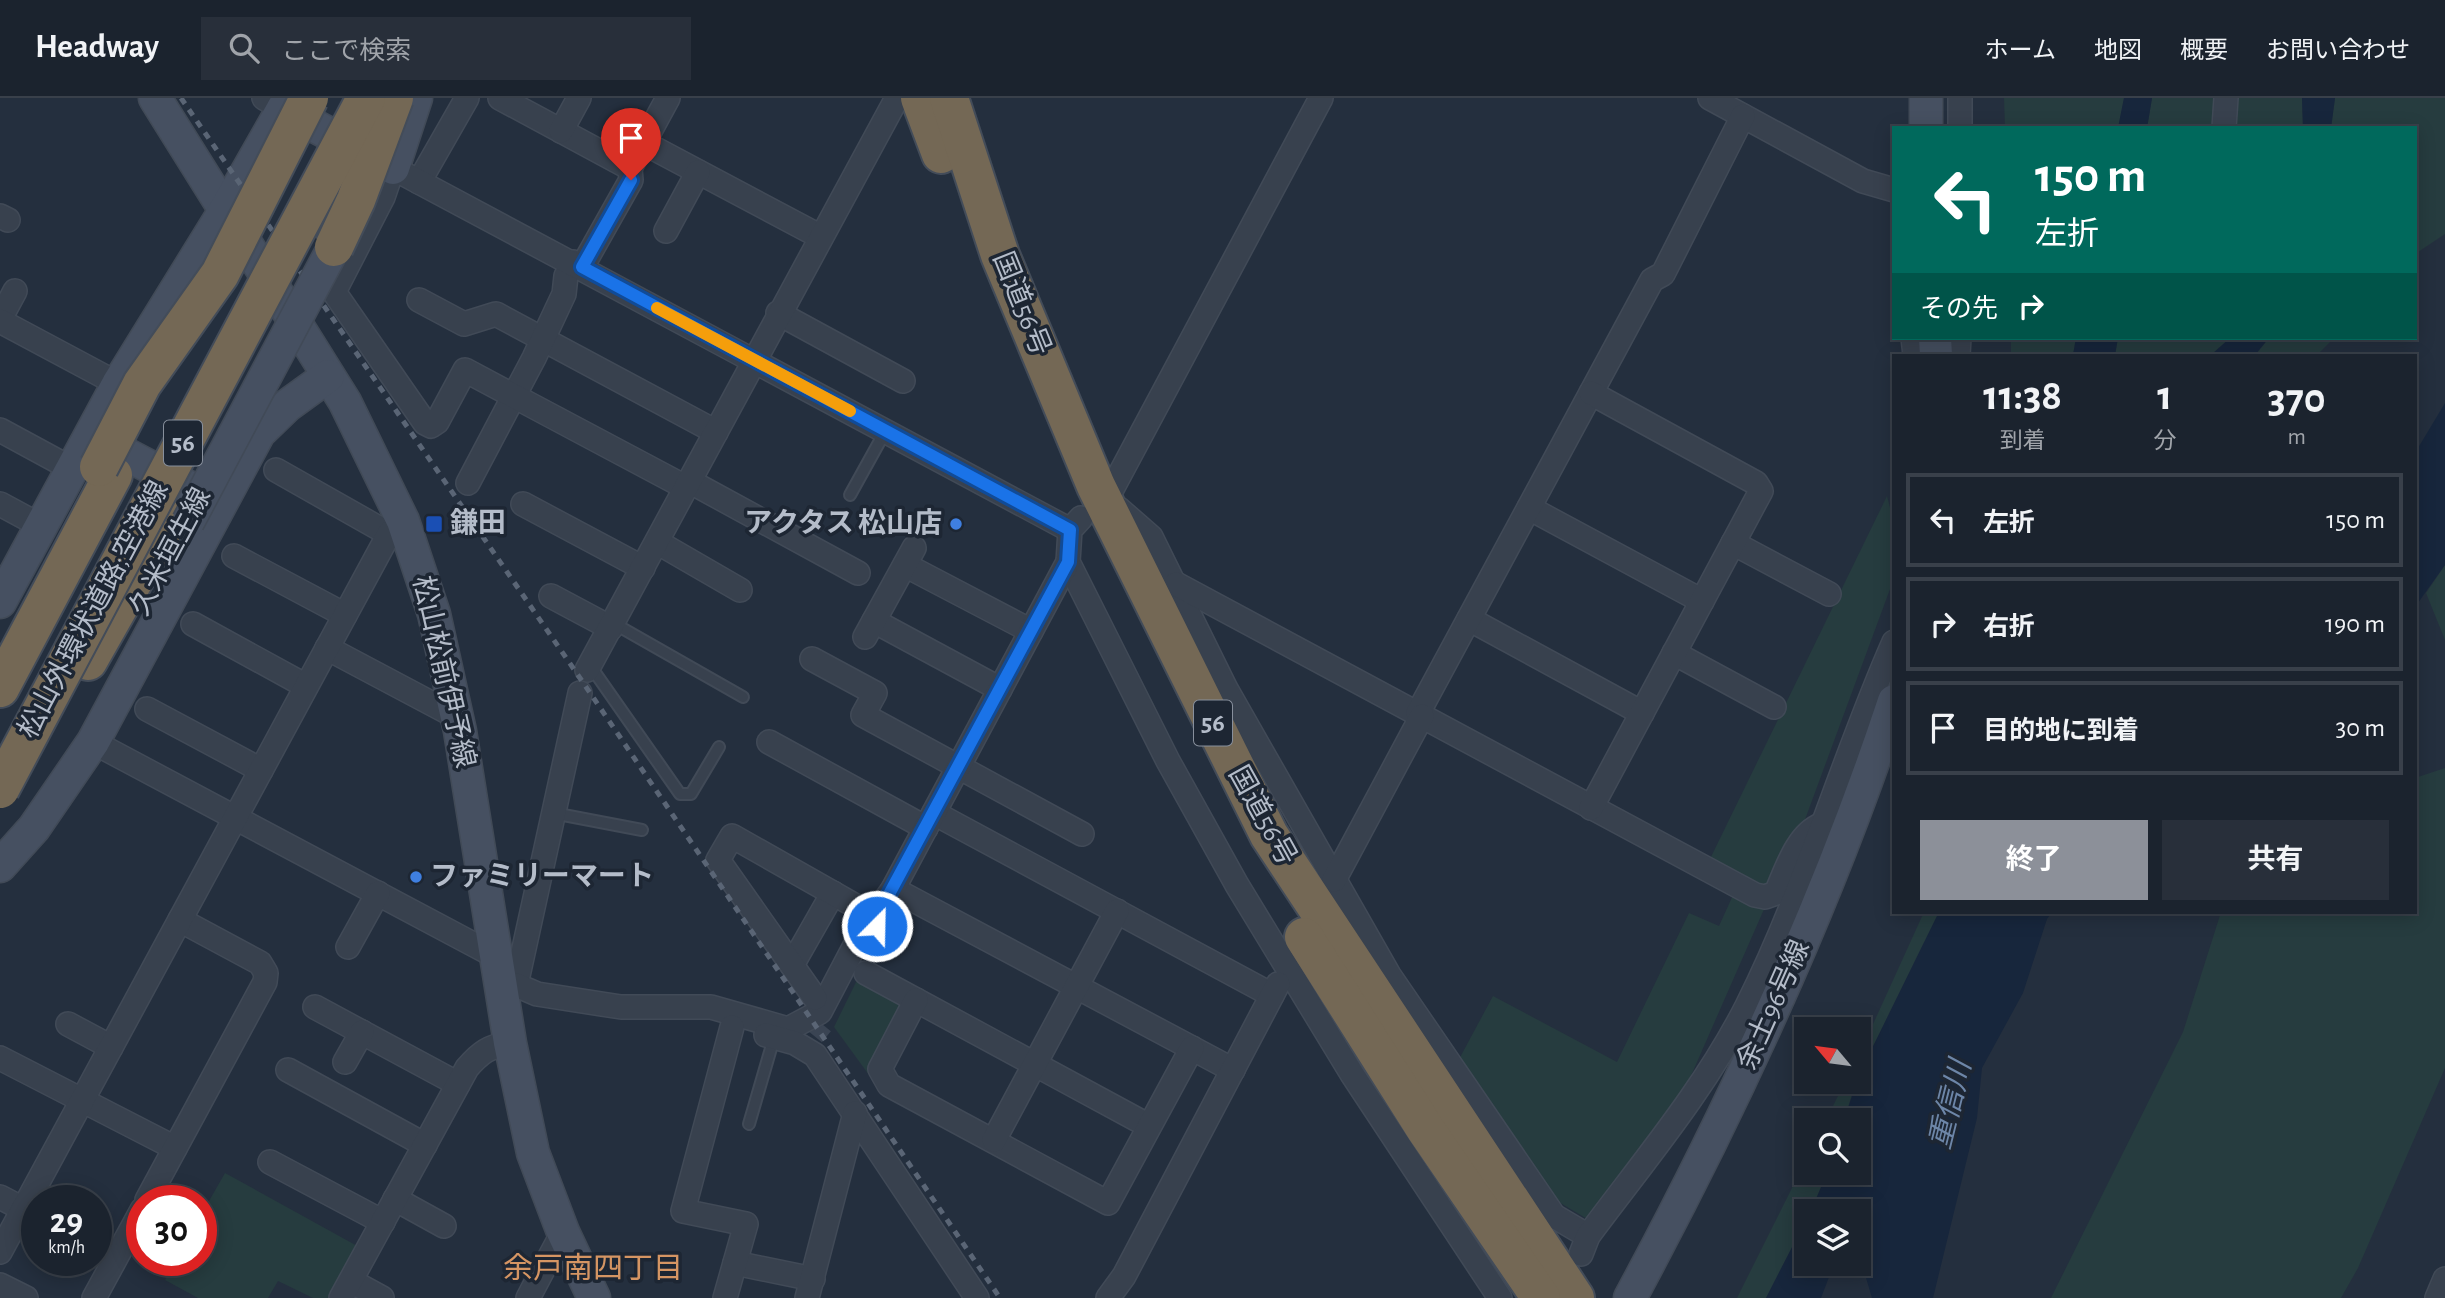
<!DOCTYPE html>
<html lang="ja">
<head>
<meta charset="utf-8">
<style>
  body { margin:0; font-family:"Alegreya Sans","Noto Sans JP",sans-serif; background:#282f3a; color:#f1f3f6; height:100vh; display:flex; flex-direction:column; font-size:26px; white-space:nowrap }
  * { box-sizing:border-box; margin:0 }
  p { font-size:23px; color:#a0a4aa }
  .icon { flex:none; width:38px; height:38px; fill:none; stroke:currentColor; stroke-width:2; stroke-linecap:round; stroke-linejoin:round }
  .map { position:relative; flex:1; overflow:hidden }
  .sheet { position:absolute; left:1892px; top:256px; width:525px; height:560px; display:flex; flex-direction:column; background:#1b232e; border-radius:0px; box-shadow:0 4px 18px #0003,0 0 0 2px #39404a }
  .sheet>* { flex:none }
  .guide { position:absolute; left:1892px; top:28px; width:525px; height:214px; border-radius:0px; box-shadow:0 4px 18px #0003,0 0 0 2px #39404a; background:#00695c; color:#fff; overflow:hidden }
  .needle { width:46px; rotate:299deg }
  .fabs { position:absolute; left:1794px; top:919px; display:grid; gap:14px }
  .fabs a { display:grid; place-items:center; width:77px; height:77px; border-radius:0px; background:#1b232e; box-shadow:0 4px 18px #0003,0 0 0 2px #39404a; font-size:35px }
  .speed { position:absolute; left:21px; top:1087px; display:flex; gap:14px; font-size:35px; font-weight:700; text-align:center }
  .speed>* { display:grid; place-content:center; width:91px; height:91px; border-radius:50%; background:#1b232e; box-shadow:0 4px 18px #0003,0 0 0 2px #39404a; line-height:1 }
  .speed small { font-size:18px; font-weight:400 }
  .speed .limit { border:10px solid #d22; background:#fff; color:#111 }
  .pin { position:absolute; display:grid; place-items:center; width:60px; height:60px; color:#fff; margin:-72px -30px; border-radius:50% 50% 50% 0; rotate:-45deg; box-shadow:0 0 7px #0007 }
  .pin .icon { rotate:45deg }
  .me { position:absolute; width:77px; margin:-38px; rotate:23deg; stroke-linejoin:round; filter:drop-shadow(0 0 5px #0008) }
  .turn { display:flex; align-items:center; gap:24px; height:147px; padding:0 28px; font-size:32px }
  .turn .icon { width:91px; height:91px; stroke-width:2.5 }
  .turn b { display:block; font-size:49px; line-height:60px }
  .then { display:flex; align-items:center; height:66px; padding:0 28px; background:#0003; gap:14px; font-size:26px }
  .eta { display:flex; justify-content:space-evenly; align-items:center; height:119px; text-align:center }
  .eta b { font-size:42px; font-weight:700; line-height:49px }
  .button { display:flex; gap:14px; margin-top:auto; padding:14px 28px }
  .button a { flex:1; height:80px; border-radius:0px; background:#8c9099; color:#fff; font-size:28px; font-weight:700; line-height:80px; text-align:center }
  .button a+a { background:#282f3a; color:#f1f3f6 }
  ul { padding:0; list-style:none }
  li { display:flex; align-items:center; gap:21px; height:94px; margin:0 14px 10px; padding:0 14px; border:4px solid #39404a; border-radius:0px }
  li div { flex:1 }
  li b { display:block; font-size:26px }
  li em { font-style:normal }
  header { display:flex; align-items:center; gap:42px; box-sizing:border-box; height:98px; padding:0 35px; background:#1b232e; border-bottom:2px solid #39404a }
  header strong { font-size:33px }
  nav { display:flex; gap:38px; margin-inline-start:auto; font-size:24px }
  .search { width:490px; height:63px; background:#282f3a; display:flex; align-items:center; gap:18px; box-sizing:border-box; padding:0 24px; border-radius:0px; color:#a0a4aa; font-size:26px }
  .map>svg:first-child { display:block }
  .green { fill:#263c3f }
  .water { fill:#17263c }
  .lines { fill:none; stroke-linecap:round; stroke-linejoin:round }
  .street-tunnel { stroke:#3a4453; stroke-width:23; stroke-dasharray:23 11; stroke-linecap:butt }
  .lane-casing { stroke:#414a57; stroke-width:14 }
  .street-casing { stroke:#414a57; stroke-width:26 }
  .secondary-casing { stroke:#414a57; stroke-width:35 }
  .highway-casing { stroke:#434c59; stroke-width:42 }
  .lane { stroke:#38414e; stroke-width:10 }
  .street { stroke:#38414e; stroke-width:23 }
  .secondary { stroke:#465061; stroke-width:32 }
  .highway { stroke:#746855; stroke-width:38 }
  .rail { stroke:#5a6575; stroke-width:5; stroke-dasharray:7 7; stroke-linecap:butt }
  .secondary-bridge-casing { stroke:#414a57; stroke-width:35; stroke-linecap:butt }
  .highway-bridge-casing { stroke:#434c59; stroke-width:42; stroke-linecap:butt }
  .secondary-bridge { stroke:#465061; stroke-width:32 }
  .highway-bridge { stroke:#746855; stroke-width:38 }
  .route-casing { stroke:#114b97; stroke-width:18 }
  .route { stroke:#1a73e8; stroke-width:12 }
  .slow { stroke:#f59e0b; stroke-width:12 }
  .transit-dot { fill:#1a4fb4; stroke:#1d2633; stroke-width:2.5 }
  .shop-dot { fill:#3f7fe0; stroke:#1d2633; stroke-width:2.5 }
  .labels { text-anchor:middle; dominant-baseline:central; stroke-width:7; stroke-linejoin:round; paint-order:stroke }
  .shield { fill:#1d2633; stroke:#878f9c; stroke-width:2 }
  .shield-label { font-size:26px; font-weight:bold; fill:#b4bcc9 }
  .street-label { font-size:28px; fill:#b4bcc9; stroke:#1d2633 }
  .poi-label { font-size:28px; font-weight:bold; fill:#b4bcc9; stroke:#1d2633; text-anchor:start }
  .water-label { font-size:30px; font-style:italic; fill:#6d86a8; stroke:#1d2633 }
  .neighbourhood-label { font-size:30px; fill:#d59563; stroke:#1d2633 }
</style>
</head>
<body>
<header>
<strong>Headway</strong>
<div class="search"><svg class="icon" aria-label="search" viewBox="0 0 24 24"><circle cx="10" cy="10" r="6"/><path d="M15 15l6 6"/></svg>ここで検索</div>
<nav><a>ホーム</a><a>地図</a><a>概要</a><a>お問い合わせ</a></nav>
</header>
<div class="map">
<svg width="2445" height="1200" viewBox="0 0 2445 1200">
  <rect width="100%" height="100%" fill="#242f3e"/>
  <g class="green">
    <path d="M2004,0H2124L2118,30H2005Z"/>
    <path d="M2152,0H2302L2303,30H2147Z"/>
    <path d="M2335,0H2445V136L2415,156V30H2331Z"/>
    <path d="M2011,240H2076L2073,257H2011Z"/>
    <path d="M2118,240H2230L2211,257H2115Z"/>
    <path d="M2269,240H2334L2317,257H2255Z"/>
    <path d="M1887,398L1893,421V483L1803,727L1767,794L1709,763Z"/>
    <path d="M2445,467V542L2426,495Z"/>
    <path d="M2445,670V970L2358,1170L2341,1200H2051L2183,934L2221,814H2415V680Z"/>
    <path d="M1734,795L1765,809L1683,996L1589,1122L1547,1097L1457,965L1493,898L1617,964L1689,815L1719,828Z"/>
    <path d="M1924,814H1939L1859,977V957Z"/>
    <path d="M859,878L909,906L869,977L834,929Z"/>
    <path d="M1845,984H1856L1844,1022H1826Z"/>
    <path d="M1806,1062V1074L1827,1075L1811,1113H1806V1122L1766,1200H1737Z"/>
    <path d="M225,1075L359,1149L332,1200H313L278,1183L268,1200H198L165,1182L176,1162H201V1117Z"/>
  </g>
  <g class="water">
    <path d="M2124,0H2152L2147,30H2118Z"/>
    <path d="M2302,0H2335L2331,30H2303Z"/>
    <path d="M2076,240H2118L2115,257H2073Z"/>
    <path d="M2230,240H2269L2255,257H2211Z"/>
    <path d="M2445,305V467L2415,509V355Z"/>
    <path d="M1939,814H2052L2047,821L2023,895L1982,970L1977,1020L1933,1200H1872L1859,1156L1858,1113H1811L1827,1075L1858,1074V1022H1844L1859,977Z"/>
    <path d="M1806,1122V1166H1834L1821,1200H1766Z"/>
  </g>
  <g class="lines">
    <path class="street-tunnel" d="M813,937L822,926"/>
    <defs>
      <g id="lane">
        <path d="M850,397L886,332"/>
        <path d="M613,525L743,599"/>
        <path d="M589,566L680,696H691L719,649"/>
        <path d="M553,715L642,732"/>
        <path d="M749,1026L774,940"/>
      </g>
      <g id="street">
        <path d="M264,0L283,11"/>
        <path d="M500,0L630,70L668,0"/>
        <path d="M1321,0L1104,406L1119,411L1151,439L1226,591L1389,877L1554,1118L1588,1138"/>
        <path d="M1710,0L1863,83L1894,92"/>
        <path d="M1960,0V30"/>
        <path d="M2224,30L2226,0"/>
        <path d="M561,33L579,0"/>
        <path d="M644,45L821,139"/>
        <path d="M419,84L467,0"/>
        <path d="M0,118L8,122"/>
        <path d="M666,133L698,74"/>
        <path d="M582,169L631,82L630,70"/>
        <path d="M419,202L464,226L496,216L716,334"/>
        <path d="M778,215L903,283"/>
        <path d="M0,221L15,193"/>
        <path d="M0,223L118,286"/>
        <path d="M1913,240L1915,257"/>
        <path d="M1958,257L1959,240"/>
        <path d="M0,332L72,371"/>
        <path d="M276,372L389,436"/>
        <path d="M689,383L858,475"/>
        <path d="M468,385L534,260L564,196L566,178L573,164"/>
        <path d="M685,389L465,272L437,324L431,328L425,325L334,194L383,99L393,70L1070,432"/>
        <path d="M0,406L41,428"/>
        <path d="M523,406L643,470"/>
        <path d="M1529,410L1702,503"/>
        <path d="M1081,420L1070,432L1068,464L1168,663L1237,787L1352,976L1500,1200"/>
        <path d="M657,444L740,492"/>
        <path d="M1733,445L1829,496"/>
        <path d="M234,458L345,517"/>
        <path d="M905,467L1031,533"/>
        <path d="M1176,486L1755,797L1765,799L1776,795C1786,773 1797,736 1821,727"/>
        <path d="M551,498L611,530"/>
        <path d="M1469,521L1642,615"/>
        <path d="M874,523L1000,591"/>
        <path d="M193,526L306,588"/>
        <path d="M865,539L914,450"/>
        <path d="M327,550L457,619"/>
        <path d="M1674,555L1774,609"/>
        <path d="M812,561L875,595L863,617L1082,736"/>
        <path d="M587,572L897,0"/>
        <path d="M147,611L261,672"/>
        <path d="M1418,615L1652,182L1663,176L1743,18"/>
        <path d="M93,644L499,860"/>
        <path d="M769,644L926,730"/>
        <path d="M1591,710L1761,393L1756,385L1591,295"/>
        <path d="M934,715L1272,897"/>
        <path d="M1334,782L1422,618"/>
        <path d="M893,791L1233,972"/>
        <path d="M348,849L378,795"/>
        <path d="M792,867L833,795"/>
        <path d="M866,875L1149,1028"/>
        <path d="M516,887L580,595"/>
        <path d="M502,889L516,887L537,896L621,909H711L788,931L820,914L861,836L893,791L1068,464"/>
        <path d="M815,900L718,762L732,738L875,819"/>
        <path d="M916,902L880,971L889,987L1108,1105L1192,950"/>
        <path d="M315,909L458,986"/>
        <path d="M68,926L111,949"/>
        <path d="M766,937L795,945L815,957L977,1200"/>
        <path d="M0,960L175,1050"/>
        <path d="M345,964L362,934"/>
        <path d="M288,972L425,1047"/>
        <path d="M994,1042L1117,813"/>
        <path d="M270,1064L383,1124"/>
        <path d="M0,1099L23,1111"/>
        <path d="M395,1101L444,1128"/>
        <path d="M147,1102L265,884L266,875L260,865L180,822"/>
        <path d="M0,1154L389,436L403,423"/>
        <path d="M1581,1156L1588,1138C1643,1064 1705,991 1747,908C1806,791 1841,664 1894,544"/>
        <path d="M735,1165L813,1181"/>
        <path d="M351,1183L382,1200"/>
        <path d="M0,1187L26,1200"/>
        <path d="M94,1200L142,1112"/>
        <path d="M341,1200L467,970C480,955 489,948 510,945"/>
        <path d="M528,1200L563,1134"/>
        <path d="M725,1200L746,1126L683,1113L732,929"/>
        <path d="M807,1200L855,1015"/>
        <path d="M1108,1200L1124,1178L1278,886"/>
        <path d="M2437,1200L2445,1181"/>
      </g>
      <g id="secondary">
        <path d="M155,0L345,304L403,423L434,516L460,633L510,945L533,1055L563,1134L594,1200"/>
        <path d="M1926,0V30"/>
        <path d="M283,11L393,70L416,0"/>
        <path d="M1935,240L1936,257"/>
        <path d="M114,350L196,393L208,415L204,425"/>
        <path d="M0,504L118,286L226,111L289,0"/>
        <path d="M0,768L34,730L93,644L259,335L288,307L328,278"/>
        <path d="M1630,1200C1733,1009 1826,809 1894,603"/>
      </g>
      <g id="highway">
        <path d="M920,0L941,56"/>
        <path d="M949,0L1000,157L1096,388L1269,737L1575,1200"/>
        <path d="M88,563L168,422"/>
        <path d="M0,590L113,377"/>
        <path d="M1304,839L1426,1032L1541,1200"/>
      </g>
    </defs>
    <use href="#lane" class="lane-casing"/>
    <use href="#street" class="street-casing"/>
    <use href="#secondary" class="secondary-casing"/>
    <use href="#highway" class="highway-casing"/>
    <use href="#lane" class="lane"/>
    <use href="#street" class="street"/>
    <use href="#secondary" class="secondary"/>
    <use href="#highway" class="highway"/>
    <path class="rail" d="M181,0L582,583L1000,1200"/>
    <defs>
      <path id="secondary-bridge" d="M188,424L334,149"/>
      <g id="highway-bridge">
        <path d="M334,149L356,102L394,0"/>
        <path d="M99,369L142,286L220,176L309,0"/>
        <path d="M0,691L366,0"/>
      </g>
    </defs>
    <use href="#secondary-bridge" class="secondary-bridge-casing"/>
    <use href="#highway-bridge" class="highway-bridge-casing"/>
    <use href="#secondary-bridge" class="secondary-bridge"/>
    <use href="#highway-bridge" class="highway-bridge"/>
  </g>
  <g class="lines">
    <defs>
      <path id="route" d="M631,82L582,169L1070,432L1068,464L880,813L877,828"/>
    </defs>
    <use href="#route" class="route-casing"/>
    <use href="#route" class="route"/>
    <path class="slow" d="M657,210L850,313"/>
  </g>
  <rect class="transit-dot" x="425" y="417" width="18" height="18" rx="3.5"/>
  <g class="shop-dot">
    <circle cx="956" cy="426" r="7"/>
    <circle cx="416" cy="779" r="7"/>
  </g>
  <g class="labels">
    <g class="shield">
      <rect x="164" y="322.5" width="38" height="45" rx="5"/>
      <rect x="1194" y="602.5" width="38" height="45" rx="5"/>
    </g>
    <g class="shield-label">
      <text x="183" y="345">56</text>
      <text x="1213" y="625">56</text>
    </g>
    <g class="street-label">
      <text transform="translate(1021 206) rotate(68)">国道56号</text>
      <text transform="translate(171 454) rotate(-62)">久米垣生線</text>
      <text transform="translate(94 512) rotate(-62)">松山外環状道路;空港線</text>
      <text transform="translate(443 574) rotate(77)">松山松前伊予線</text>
      <text transform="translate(1262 718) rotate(61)">国道56号</text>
      <text transform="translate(1774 907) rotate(-66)">余土96号線</text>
    </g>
    <g class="poi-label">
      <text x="450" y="426">鎌田</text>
      <text x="942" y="426" text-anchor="end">アクタス 松山店</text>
      <text x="430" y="779">ファミリーマート</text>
    </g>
    <g class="water-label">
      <text transform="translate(1951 1007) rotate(-76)">重信川</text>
    </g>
    <g class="neighbourhood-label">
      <text x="593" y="1171">余戸南四丁目</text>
    </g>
  </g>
</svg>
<div class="fabs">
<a><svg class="needle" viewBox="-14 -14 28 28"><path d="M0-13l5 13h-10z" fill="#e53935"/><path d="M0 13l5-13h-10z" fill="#a0a4aa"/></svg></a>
<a><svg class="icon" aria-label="search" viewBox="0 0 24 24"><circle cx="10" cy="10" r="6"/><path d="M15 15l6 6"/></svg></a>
<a><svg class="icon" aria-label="layers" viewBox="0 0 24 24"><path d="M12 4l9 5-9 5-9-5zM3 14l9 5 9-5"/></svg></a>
</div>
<div class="speed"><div>29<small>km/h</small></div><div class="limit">30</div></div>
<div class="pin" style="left:631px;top:82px;background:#d93025"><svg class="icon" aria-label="arrive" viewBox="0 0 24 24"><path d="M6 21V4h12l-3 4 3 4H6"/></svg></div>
<svg class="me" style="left:877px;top:828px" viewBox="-20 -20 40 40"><circle r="17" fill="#1a73e8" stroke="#fff" stroke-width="3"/><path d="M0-11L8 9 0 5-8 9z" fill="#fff"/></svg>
<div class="guide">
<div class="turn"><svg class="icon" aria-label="left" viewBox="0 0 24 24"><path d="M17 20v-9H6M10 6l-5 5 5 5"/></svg><div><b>150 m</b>左折</div></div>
<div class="then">その先<svg class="icon" aria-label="right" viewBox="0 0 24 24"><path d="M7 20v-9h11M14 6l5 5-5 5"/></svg></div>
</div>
<section class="sheet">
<div class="eta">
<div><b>11:38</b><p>到着</p></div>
<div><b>1</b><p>分</p></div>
<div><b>370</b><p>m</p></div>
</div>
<ul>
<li><svg class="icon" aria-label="left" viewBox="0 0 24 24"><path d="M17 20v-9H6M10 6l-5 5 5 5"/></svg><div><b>左折</b></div><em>150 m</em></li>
<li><svg class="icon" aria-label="right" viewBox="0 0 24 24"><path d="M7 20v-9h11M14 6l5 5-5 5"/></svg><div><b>右折</b></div><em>190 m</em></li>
<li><svg class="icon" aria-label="arrive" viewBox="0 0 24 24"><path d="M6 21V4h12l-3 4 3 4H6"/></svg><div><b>目的地に到着</b></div><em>30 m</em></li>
</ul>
<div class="button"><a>終了</a><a>共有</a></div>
</section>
</div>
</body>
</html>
